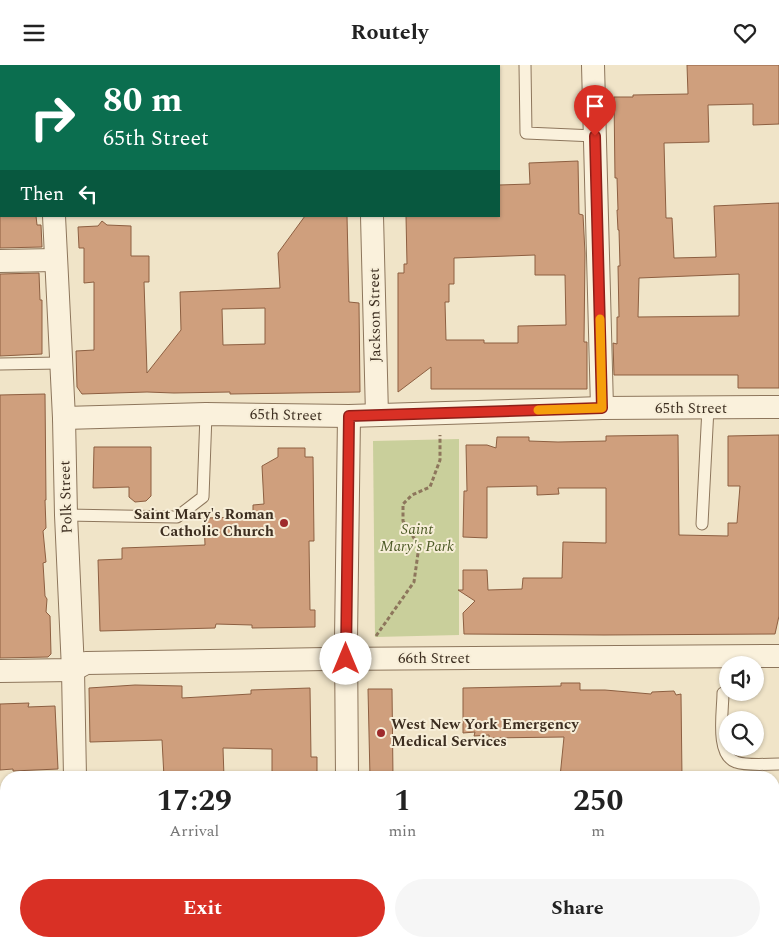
<!DOCTYPE html>
<html lang="en">
<head>
<meta charset="utf-8">
<style>
  body { margin:0; font-family:Spectral,serif; background:#f6f6f6; color:#222; height:100vh; display:flex; flex-direction:column; font-size:19px; white-space:nowrap }
  * { box-sizing:border-box; margin:0 }
  p { font-size:16px; color:#767676 }
  .icon { flex:none; width:28px; height:28px; fill:none; stroke:currentColor; stroke-width:2; stroke-linecap:round; stroke-linejoin:round }
  .map { position:relative; flex:1; overflow:hidden }
  .drawer { position:absolute; left:0px; top:706px; width:780px; height:176px; display:flex; flex-direction:column; background:#fff; border-radius:20px 20px 0 0; box-shadow:0 1px 4px #0004 }
  .drawer>* { flex:none }
  .guide { position:absolute; left:0px; top:0px; width:500px; height:152px; box-shadow:0 1px 4px #0004; background:#0b6e4f; color:#fff; overflow:hidden }
  .tools { position:absolute; left:719px; top:591px; display:grid; gap:10px }
  .tools a { display:grid; place-items:center; width:45px; height:45px; border-radius:50%; background:#fff; box-shadow:0 1px 4px #0004; font-size:25px }
  .pin { position:absolute; display:grid; place-items:center; width:42px; height:42px; color:#fff; margin:-51px -21px; border-radius:50% 50% 50% 0; rotate:-45deg; box-shadow:0 0 5px #0007 }
  .pin .icon { rotate:45deg }
  .me { position:absolute; width:55px; margin:-28px; rotate:0deg; stroke-linejoin:round; filter:drop-shadow(0 0 4px #0008) }
  .turn { display:flex; align-items:center; gap:18px; height:105px; padding:0 20px; font-size:22px }
  .turn .icon { width:65px; height:65px; stroke-width:2.5 }
  .turn b { display:block; font-size:35px; line-height:42px }
  .then { display:flex; align-items:center; height:48px; padding:0 20px; background:#0003; gap:10px; font-size:19px }
  .eta { display:flex; justify-content:space-evenly; align-items:center; height:85px; text-align:center }
  .eta b { font-size:30px; font-weight:700; line-height:35px }
  .cta { display:flex; gap:10px; margin-top:auto; padding:10px 20px }
  .cta a { flex:1; height:58px; border-radius:30px; background:#d93025; color:#fff; font-size:20px; font-weight:700; line-height:58px; text-align:center }
  .cta a+a { background:#f6f6f6; color:#222 }
  header { display:flex; justify-content:space-between; align-items:center; height:65px; padding:0 20px; background:#fff; font-size:22px; font-weight:700 }
  .map>svg:first-child { display:block }
  .green { fill:#c9cf9b }
  .building { fill:#cf9f7d; stroke:#8d5f41; fill-rule:evenodd }
  .lines { fill:none; stroke-linecap:round; stroke-linejoin:round }
  .service-casing { stroke:#8d765c; stroke-width:13 }
  .minor-casing { stroke:#8d765c; stroke-width:24 }
  .path { stroke:#8d765c; stroke-width:3; stroke-dasharray:4 2.5; stroke-linecap:butt }
  .service { stroke:#faf1dc; stroke-width:11 }
  .minor { stroke:#faf1dc; stroke-width:22 }
  .route-casing { stroke:#8d1f18; stroke-width:12 }
  .route { stroke:#d93025; stroke-width:9 }
  .slow { stroke:#f59e0b; stroke-width:9 }
  .poi-dot { fill:#9e2a2b; stroke:#f7eed8; stroke-width:2 }
  .labels { text-anchor:middle; dominant-baseline:central; stroke-width:4; stroke-linejoin:round; paint-order:stroke }
  .street-label { font-size:15px; fill:#3d2e20; stroke:#f7eed8 }
  .poi-label { font-size:15px; font-weight:bold; fill:#3d2e20; stroke:#f7eed8; text-anchor:end }
  .park-label { font-size:15px; font-style:italic; fill:#4d5a26; stroke:#f7eed8 }
</style>
</head>
<body>
<header><svg class="icon" aria-label="menu" viewBox="0 0 24 24"><path d="M4 6h16M4 12h16M4 18h16"/></svg>Routely<svg class="icon" aria-label="heart" viewBox="0 0 24 24"><path d="M12 20l-8-8c-3-5 5-10 8-4 3-6 11-1 8 4z"/></svg></header>
<div class="map">
<svg width="779" height="882" viewBox="0 0 779 882">
  <rect width="100%" height="100%" fill="#f0e4c8"/>
  <path class="green" d="M459,374V570L375,572L373,376Z"/>
  <g class="building">
    <path d="M687,0H779V59L753,60V39L708,40L709,77L664,78L666,153H672L674,193L716,192L714,141L779,138V323H738V310H614L613,278L617,279V252H619L618,201H620L619,165H618L617,145H618L617,113H615L614,32H633V30L688,29ZM739,209V251L638,252L639,213Z"/>
    <path d="M578,96L579,149L583,150L585,188L584,277H587V324H431V302L398,327V208H404V199H407L406,151H499V120L530,119L529,98ZM535,190V210H565L566,260L518,261V278H484V275H446L445,237H449V219H454V193Z"/>
    <path d="M0,151H36L37,160H41L42,182L0,183Z"/>
    <path d="M305,151H347L349,237L359,238L360,327L230,329V327L174,328L147,327L82,329L77,322L76,286L94,285V217L84,218V183H79L78,162L98,161L102,156L107,160L131,161V191H149V217H144L147,308L181,265L180,227L280,223L278,188ZM265,243V279L223,280L222,244Z"/>
    <path d="M39,208L40,235H42V289L0,291V209Z"/>
    <path d="M45,329L46,435H45L46,463L43,466L46,497L43,498L45,531L47,534L46,547L50,551L51,589L48,592L0,593V330Z"/>
    <path d="M678,370L679,470L728,471V458H737L740,421H728V371L779,370V551L775,569L604,570L464,569L463,548L475,536L458,525H463V505H487L488,525L522,524L523,513H562L563,477L606,478V423H558L559,429L537,430V421L487,422V473L463,472L464,426H467L466,380H487L496,383L497,372H529V376L558,377L606,376V371Z"/>
    <path d="M94,382H151V431L146,436L135,437L129,432V422L93,423Z"/>
    <path d="M278,383H305V392H313L314,476H309L310,545H315V562L252,563V560L216,559L215,563L100,566L98,495L122,494V483L205,480L204,453L253,452V440L264,439L262,401L278,392Z"/>
    <path d="M561,618H580V625H605L651,629L652,627L674,626L676,630L681,629L682,712H560L564,672L489,673V670L474,671L475,667L463,668V623L561,621Z"/>
    <path d="M135,620L182,621V633L251,629V625L310,623L311,692H317V712H272V684L223,683L224,712H164L162,675L90,677L89,623Z"/>
    <path d="M368,624H392L393,712H370Z"/>
    <path d="M29,638L28,642L55,641L58,704L13,706V704L0,705V639Z"/>
  </g>
  <g class="lines">
    <defs>
      <g id="service">
        <path d="M525,0L526,68L595,71"/>
        <path d="M0,299L60,298"/>
        <path d="M66,450L177,452L203,432L206,349"/>
        <path d="M702,459L708,343"/>
        <path d="M723,628C723,646 715,690 736,697C746,701 768,699 779,699"/>
      </g>
      <g id="minor">
        <path d="M50,0V1"/>
        <path d="M369,0V1"/>
        <path d="M593,0L602,343"/>
        <path d="M54,151L64,353L66,450L73,605L75,712"/>
        <path d="M372,151L377,350"/>
        <path d="M0,196L55,195"/>
        <path d="M64,353L206,349L349,351L602,343L779,342"/>
        <path d="M0,606L73,605L86,598L326,594L779,591"/>
        <path d="M347,712L346,575L349,351"/>
        <path d="M774,818L779,819"/>
        <path d="M0,823H6"/>
        <path d="M103,882V876"/>
        <path d="M347,882V876"/>
      </g>
    </defs>
    <use href="#service" class="service-casing"/>
    <use href="#minor" class="minor-casing"/>
    <path class="path" d="M376,571L414,517L419,481L403,456V439L412,430L430,422L440,395V370"/>
    <use href="#service" class="service"/>
    <use href="#minor" class="minor"/>
  </g>
  <g class="lines">
    <defs>
      <path id="route" d="M346,594L349,351L602,343L595,71"/>
    </defs>
    <use href="#route" class="route-casing"/>
    <use href="#route" class="route"/>
    <path class="slow" d="M538,345L602,343L600,254"/>
  </g>
  <g class="poi-dot">
    <circle cx="284" cy="458" r="5"/>
    <circle cx="381" cy="668" r="5"/>
  </g>
  <g class="labels">
    <g class="street-label">
      <text transform="translate(375 250) rotate(-91)">Jackson Street</text>
      <text x="691" y="343">65th Street</text>
      <text transform="translate(286 350) rotate(1)">65th Street</text>
      <text transform="translate(66 432) rotate(-92)">Polk Street</text>
      <text x="434" y="593">66th Street</text>
    </g>
    <g class="poi-label">
      <text x="274" y="449">Saint Mary's Roman<tspan x="274" dy="17">Catholic Church</tspan></text>
      <text x="391" y="659" text-anchor="start">West New York Emergency<tspan x="391" dy="17">Medical Services</tspan></text>
    </g>
    <g class="park-label">
      <text x="417" y="464">Saint<tspan x="417" dy="17">Mary's Park</tspan></text>
    </g>
  </g>
</svg>
<div class="tools">
<a><svg class="icon" aria-label="sound" viewBox="0 0 24 24"><path d="M4 9h4l5-4v14l-5-4H4zM17 9q2 3 0 6"/></svg></a>
<a><svg class="icon" aria-label="search" viewBox="0 0 24 24"><circle cx="10" cy="10" r="6"/><path d="M15 15l6 6"/></svg></a>
</div>
<div class="pin" style="left:595px;top:71px;background:#d93025"><svg class="icon" aria-label="arrive" viewBox="0 0 24 24"><path d="M6 21V4h12l-3 4 3 4H6"/></svg></div>
<svg class="me" style="left:346px;top:594px" viewBox="-20 -20 40 40"><circle r="19" fill="#fff"/><path d="M0-13L10 11 0 6-10 11z" fill="#d93025"/></svg>
<div class="guide">
<div class="turn"><svg class="icon" aria-label="right" viewBox="0 0 24 24"><path d="M7 20v-9h11M14 6l5 5-5 5"/></svg><div><b>80 m</b>65th Street</div></div>
<div class="then">Then<svg class="icon" aria-label="left" viewBox="0 0 24 24"><path d="M17 20v-9H6M10 6l-5 5 5 5"/></svg></div>
</div>
<section class="drawer">
<div class="eta">
<div><b>17:29</b><p>Arrival</p></div>
<div><b>1</b><p>min</p></div>
<div><b>250</b><p>m</p></div>
</div>
<div class="cta"><a>Exit</a><a>Share</a></div>
</section>
</div>
</body>
</html>
